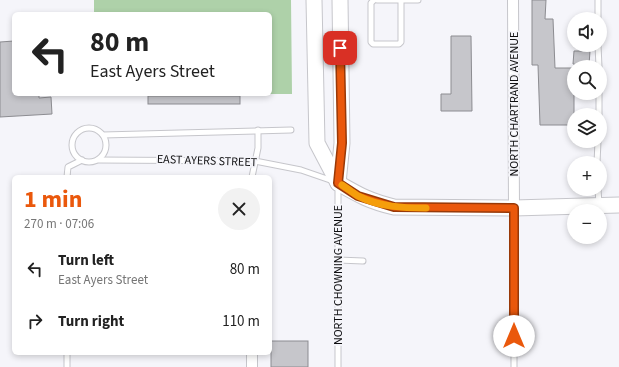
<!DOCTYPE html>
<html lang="en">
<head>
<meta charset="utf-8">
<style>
  body { margin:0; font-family:"Source Sans 3",sans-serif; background:#f2f2f2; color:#222; height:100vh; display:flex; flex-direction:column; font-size:15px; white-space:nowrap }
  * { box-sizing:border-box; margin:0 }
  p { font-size:13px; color:#767676 }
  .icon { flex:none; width:22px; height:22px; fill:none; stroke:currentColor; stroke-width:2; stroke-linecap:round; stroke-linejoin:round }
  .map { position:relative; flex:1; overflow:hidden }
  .sheet { position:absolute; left:12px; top:175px; width:260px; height:180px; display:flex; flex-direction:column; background:#fff; border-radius:6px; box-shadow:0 2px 6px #0003 }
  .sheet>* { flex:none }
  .guide { position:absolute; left:12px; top:12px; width:260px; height:84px; border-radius:6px; box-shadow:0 2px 6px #0003; background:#fff; color:#222; overflow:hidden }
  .fabs { position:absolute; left:567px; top:12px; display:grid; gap:8px }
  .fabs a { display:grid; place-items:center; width:40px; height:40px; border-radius:50%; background:#fff; box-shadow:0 2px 6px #0003; font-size:20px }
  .pin { position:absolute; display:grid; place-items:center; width:34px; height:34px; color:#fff; margin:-17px; border-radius:8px; box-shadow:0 2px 6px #0006 }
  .me { position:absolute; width:44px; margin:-22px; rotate:0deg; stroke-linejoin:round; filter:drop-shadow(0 0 3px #0008) }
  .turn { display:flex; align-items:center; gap:14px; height:84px; padding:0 12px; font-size:18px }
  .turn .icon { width:52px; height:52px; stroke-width:2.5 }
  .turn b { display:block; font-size:28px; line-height:34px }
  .round { display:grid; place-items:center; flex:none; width:42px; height:42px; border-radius:21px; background:#f2f2f2 }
  .head { display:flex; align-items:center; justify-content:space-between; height:68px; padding:0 12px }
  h1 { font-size:24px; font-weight:700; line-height:30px; color:#ea580c }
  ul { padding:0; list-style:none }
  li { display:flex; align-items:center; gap:12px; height:52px; padding:0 12px }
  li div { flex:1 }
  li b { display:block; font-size:15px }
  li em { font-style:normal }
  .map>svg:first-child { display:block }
  .green { fill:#aed1a9 }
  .building { fill:#c6c6cb; stroke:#8c8c91 }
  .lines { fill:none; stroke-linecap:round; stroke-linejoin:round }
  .lane-casing { stroke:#c6c6cb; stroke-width:7 }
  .street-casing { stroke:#c6c6cb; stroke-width:12 }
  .secondary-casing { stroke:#c6c6cb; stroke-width:17 }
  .lane { stroke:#fff; stroke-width:5 }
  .street { stroke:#fff; stroke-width:10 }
  .secondary { stroke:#fff; stroke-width:15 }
  .route-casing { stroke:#983908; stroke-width:10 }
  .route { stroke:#ea580c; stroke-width:7 }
  .slow { stroke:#f59e0b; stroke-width:7 }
  .labels { text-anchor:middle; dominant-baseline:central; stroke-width:3.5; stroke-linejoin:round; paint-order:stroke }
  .street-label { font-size:12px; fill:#0f0f11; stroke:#f5f5fa }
</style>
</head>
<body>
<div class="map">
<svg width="619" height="367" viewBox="0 0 619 367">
  <rect width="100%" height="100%" fill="#f5f5fa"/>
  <path class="green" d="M94,0H291L292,94H96H270V14H94Z"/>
  <g class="building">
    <path d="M532,0H546L545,19H553L555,68H574V125H540L538,65H532Z"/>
    <path d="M451,36H471L472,111H441V94H451Z"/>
    <path d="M14,41V94H39V98L51,97L52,114L0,117V42Z"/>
    <path d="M574,51H590L589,65L573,64Z"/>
    <rect x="148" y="96" width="92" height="8"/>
    <rect x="271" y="341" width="37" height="26"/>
  </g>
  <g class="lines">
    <defs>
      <g id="lane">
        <path d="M374,0L371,3V42L373,44H399L401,42V1"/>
        <path d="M377,0H418"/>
        <path d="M598,19V0"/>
        <path d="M598,45L599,67"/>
        <path d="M599,115V93"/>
        <circle cx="89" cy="145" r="17"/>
        <path d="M103,135L291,130"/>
        <path d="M98,160L255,161L301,170L333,181"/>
        <path d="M597,163L598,141"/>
        <path d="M67,177L68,167L82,160"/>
        <path d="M252,177L258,148V130"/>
        <path d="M598,189L599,204"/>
        <path d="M514,210V367"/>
        <path d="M338,260L363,261"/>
        <path d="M67,367V353"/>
        <path d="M338,367V186"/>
      </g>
      <g id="street">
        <path d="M513,0L514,208"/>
        <path d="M252,367V353"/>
      </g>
      <g id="secondary">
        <path d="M314,0L317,143L338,183"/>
        <path d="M338,183C359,195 369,201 394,207L514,208L619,205"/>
        <path d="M338,183L342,143L340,0"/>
      </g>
    </defs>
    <use href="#lane" class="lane-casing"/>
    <use href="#street" class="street-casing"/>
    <use href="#secondary" class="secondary-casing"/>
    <use href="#lane" class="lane"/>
    <use href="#street" class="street"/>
    <use href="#secondary" class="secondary"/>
  </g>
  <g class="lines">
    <defs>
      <path id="route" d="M340,48L342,143L338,183L358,196L394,207L514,208V336"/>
    </defs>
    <use href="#route" class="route-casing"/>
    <use href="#route" class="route"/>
    <path class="slow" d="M342,185C348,189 353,193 358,196C380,207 403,208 426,208"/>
  </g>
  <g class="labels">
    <g class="street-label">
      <text transform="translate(514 104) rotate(-90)">NORTH CHARTRAND AVENUE</text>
      <text transform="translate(207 161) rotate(2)">EAST AYERS STREET</text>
      <text transform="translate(338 275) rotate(-90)">NORTH CHOWNING AVENUE</text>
    </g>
  </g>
</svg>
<div class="fabs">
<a><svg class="icon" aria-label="sound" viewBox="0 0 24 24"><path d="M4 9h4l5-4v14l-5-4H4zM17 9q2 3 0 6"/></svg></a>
<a><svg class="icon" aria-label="search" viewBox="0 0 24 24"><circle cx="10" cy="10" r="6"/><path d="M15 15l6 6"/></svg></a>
<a><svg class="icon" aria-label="layers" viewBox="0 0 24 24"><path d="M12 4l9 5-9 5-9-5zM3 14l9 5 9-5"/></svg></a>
<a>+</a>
<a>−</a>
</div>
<div class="pin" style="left:340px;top:48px;background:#d93025"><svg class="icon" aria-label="arrive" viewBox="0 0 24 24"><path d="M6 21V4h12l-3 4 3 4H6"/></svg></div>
<svg class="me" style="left:514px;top:336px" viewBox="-20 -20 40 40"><circle r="19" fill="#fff"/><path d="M0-13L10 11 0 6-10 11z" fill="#ea580c"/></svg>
<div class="guide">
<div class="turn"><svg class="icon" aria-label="left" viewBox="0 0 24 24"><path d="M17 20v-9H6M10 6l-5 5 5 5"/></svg><div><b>80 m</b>East Ayers Street</div></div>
</div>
<section class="sheet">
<div class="head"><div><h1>1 min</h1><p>270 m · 07:06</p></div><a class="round"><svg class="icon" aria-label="close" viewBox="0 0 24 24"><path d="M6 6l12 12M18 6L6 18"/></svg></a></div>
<ul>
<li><svg class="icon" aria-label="left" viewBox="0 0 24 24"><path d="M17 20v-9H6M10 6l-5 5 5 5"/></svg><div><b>Turn left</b><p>East Ayers Street</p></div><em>80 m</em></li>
<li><svg class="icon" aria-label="right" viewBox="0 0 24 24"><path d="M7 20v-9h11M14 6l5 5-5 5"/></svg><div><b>Turn right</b></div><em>110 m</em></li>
</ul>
</section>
</div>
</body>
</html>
